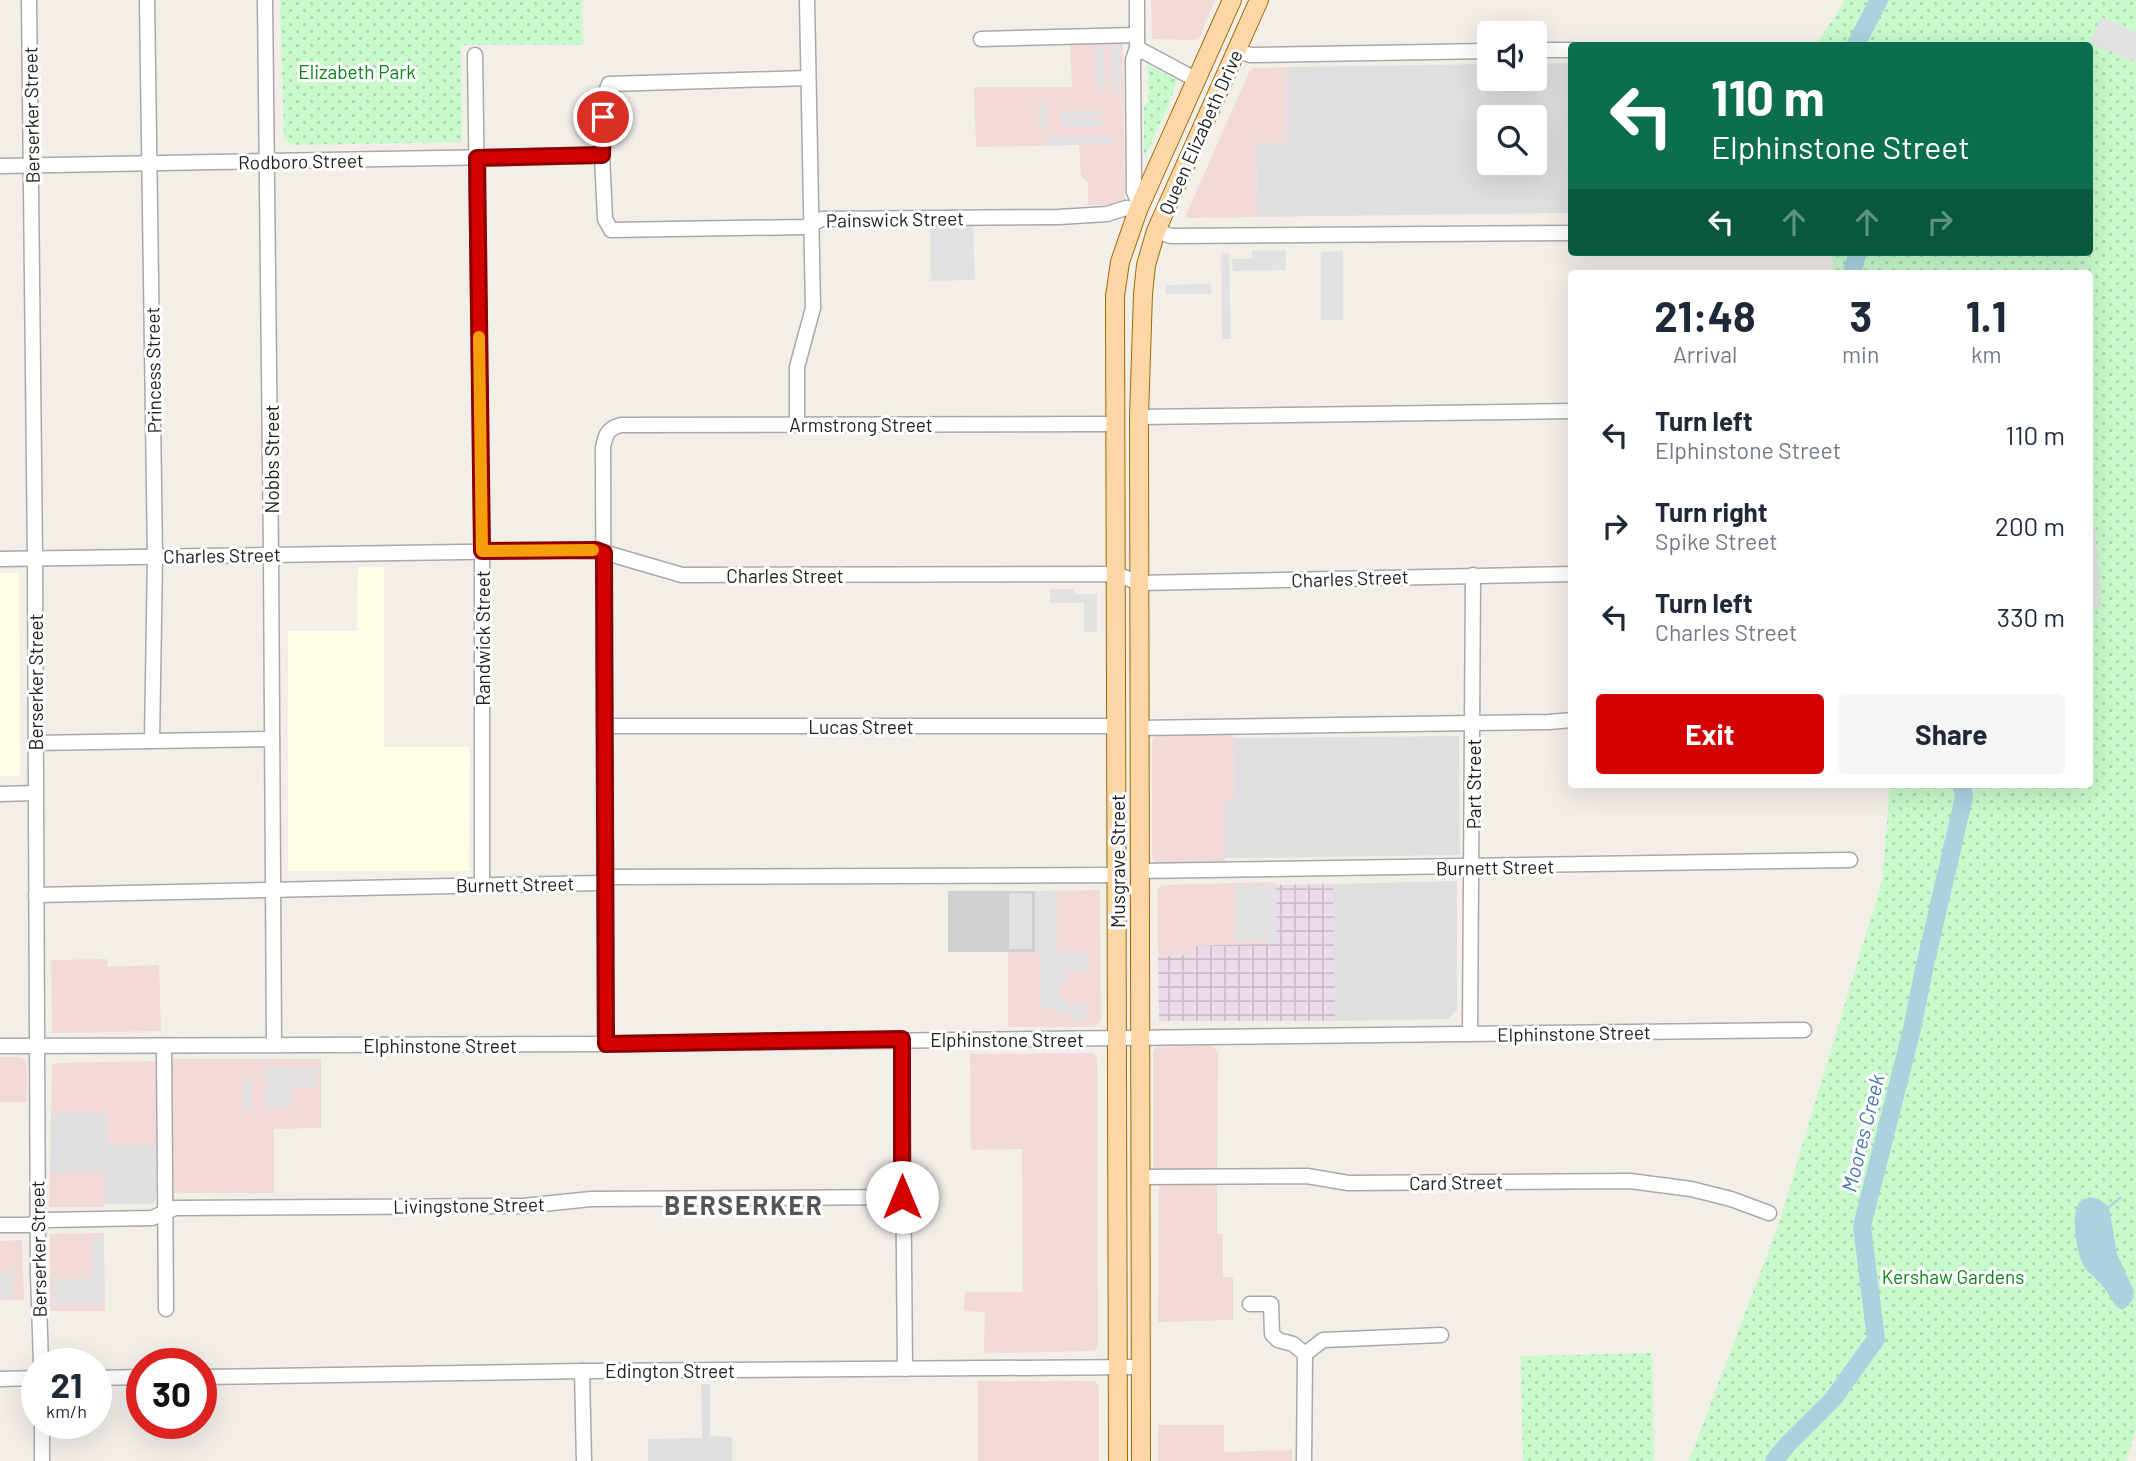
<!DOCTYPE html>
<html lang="en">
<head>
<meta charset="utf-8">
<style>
  body { margin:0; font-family:Barlow,sans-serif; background:#f6f6f7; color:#1f2937; height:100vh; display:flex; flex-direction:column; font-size:26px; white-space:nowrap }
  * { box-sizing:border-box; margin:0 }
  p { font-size:23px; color:#747a83 }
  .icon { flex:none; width:38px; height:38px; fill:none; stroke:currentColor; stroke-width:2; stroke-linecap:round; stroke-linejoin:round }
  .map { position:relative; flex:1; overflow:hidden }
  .side { position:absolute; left:1568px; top:270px; width:525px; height:518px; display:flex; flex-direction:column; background:#fff; border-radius:7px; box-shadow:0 7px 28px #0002 }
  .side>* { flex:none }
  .hud { position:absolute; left:1568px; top:42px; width:525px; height:214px; border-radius:7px; box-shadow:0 7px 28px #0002; background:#0b6e4f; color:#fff; overflow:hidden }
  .buttons { position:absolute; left:1477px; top:21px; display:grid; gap:14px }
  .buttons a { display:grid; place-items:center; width:70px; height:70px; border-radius:7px; background:#fff; box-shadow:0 7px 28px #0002; font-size:35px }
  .speed { position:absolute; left:21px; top:1348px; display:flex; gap:14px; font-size:35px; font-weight:700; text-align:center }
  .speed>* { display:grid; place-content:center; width:91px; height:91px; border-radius:50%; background:#fff; box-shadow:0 7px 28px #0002; line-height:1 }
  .speed small { font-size:18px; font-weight:400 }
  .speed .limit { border:10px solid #d22; background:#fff; color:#111 }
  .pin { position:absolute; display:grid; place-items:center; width:60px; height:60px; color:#fff; margin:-30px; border:4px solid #fff; border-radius:50%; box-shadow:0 2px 7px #0007 }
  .me { position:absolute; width:77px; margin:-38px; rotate:0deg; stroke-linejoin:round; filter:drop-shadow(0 0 5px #0008) }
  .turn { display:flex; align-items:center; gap:24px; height:147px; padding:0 28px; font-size:32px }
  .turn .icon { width:91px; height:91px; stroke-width:2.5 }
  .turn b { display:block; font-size:49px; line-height:60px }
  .lanes { display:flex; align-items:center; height:66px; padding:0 28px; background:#0003; justify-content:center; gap:35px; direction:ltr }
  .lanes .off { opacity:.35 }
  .eta { display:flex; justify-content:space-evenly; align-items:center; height:119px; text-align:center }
  .eta b { font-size:42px; font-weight:700; line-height:49px }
  .button { display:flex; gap:14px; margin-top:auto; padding:14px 28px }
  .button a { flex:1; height:80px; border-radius:7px; background:#d40000; color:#fff; font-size:28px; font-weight:700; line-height:80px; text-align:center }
  .button a+a { background:#f6f6f7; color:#1f2937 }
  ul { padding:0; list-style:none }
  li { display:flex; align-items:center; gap:21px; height:91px; padding:0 28px }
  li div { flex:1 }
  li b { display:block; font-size:26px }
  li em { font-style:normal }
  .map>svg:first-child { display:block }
  .residential { fill:#e0dfdf; fill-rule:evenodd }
  .commercial { fill:#f2dad9 }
  .industrial { fill:url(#industrial-grid) }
  .education { fill:#ffffe5 }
  .religious { fill:#d0d0d0 }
  .park { fill:url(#park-dots) }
  .parking { fill:#e2e2e2 }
  .water { fill:#aad3df }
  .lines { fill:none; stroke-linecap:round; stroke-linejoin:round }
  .stream { stroke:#aad3df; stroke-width:2.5 }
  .river { stroke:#aad3df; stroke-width:18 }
  .minor-casing { stroke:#a9a9a9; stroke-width:17 }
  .major-casing { stroke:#a06b00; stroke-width:20 }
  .minor { stroke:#fff; stroke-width:14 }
  .major { stroke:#fcd6a4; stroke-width:18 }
  .route-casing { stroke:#8a0000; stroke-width:18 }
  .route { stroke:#d40000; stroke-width:12 }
  .slow { stroke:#f59e0b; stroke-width:12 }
  .labels { text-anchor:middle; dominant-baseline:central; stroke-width:6; stroke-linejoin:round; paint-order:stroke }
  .park-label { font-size:19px; fill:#0c8416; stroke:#fff }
  .street-label { font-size:19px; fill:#222; stroke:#fff }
  .water-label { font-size:21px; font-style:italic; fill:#4a7aab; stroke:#fff }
  .district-label { font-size:26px; font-weight:bold; letter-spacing:2px; fill:#555; stroke:#fff }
</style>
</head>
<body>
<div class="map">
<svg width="2136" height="1461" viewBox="0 0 2136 1461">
  <defs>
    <pattern id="industrial-grid" width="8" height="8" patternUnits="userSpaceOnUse" patternTransform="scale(1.75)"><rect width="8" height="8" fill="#ebdbe8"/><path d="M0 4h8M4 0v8" fill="none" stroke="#c9bcc7"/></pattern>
    <pattern id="park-dots" width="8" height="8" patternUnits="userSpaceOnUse" patternTransform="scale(1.75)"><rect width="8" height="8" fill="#c8facc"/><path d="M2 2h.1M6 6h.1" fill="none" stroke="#acd6af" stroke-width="1.8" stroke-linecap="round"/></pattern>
  </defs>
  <rect width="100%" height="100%" fill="#f2efe9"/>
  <g class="residential">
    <path d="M1571,63V213L1257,217L1256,143L1286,142V67L1489,64V79H1535V64ZM1489,117H1535V163H1489Z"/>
    <path d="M1459,736L1460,855L1225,858V799H1234L1233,738Z"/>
    <path d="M1457,881V1010L1448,1019L1335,1021L1333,884Z"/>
    <path d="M51,1113H107L108,1146H156V1200L153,1204H105V1173H50Z"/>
    <path d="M701,1384H710V1436L732,1437V1461H648V1439L702,1438Z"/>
  </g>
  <g class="commercial">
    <path d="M1151,0H1215L1200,36L1195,40L1152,39Z"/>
    <path d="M1120,40L1123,45L1125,202L1120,205H1088V182L1081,176L1079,145L976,147L974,87H1072L1070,42Z"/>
    <path d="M1286,67V142L1256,143L1257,217L1188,218L1186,215L1249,72L1253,68Z"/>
    <path d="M1233,733L1234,799L1225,800V863L1159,865L1152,858V740L1157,735Z"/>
    <path d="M1276,882L1277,943L1194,946V955L1158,956L1157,888L1163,885Z"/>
    <path d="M1100,890L1101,1021L1095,1027H1008V952L1035,951V891Z"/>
    <path d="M107,959L108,967L159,965L161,1031L52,1033L51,960Z"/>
    <path d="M1211,1045L1218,1052L1217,1169H1153V1051L1157,1047Z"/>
    <path d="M1093,1053L1097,1057L1098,1347L1094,1351L984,1353L985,1312L964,1311L965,1292H1023L1022,1149L971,1150L970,1054Z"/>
    <path d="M0,1057H21L27,1062V1102H0Z"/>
    <path d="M172,1059H321V1128L274,1129V1193H172Z"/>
    <path d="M156,1061V1146H107V1113H51L52,1066L55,1063Z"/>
    <path d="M50,1173H105V1207H49Z"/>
    <path d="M1159,1185H1217V1234H1223V1277H1233V1320L1158,1322Z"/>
    <path d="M104,1233L105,1311H50V1234Z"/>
    <path d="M22,1240L24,1300H0V1241Z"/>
    <path d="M978,1381H1095L1099,1385V1461H978Z"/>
    <path d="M1158,1425H1224V1452L1292,1450V1461H1158Z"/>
  </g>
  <path class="industrial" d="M1333,884L1335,1021H1159L1158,956L1194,955V946L1277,943L1276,885Z"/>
  <g class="education">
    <path d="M358,567H384V747H470L469,871H288V631H357Z"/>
    <path d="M0,573H19L20,776H0Z"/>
  </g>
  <rect class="religious" x="948" y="891" width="87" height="61"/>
  <g class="park">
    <path d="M280,0H582L583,45H461L462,142L292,145L284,138Z"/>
    <path d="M1845,0H2136V1430L2126,1461H1689L1778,1226L1882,881L1890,784H2090V273H1833L1832,252H2090V46H1821L1820,39Z"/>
    <path d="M1148,65L1177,80L1169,104L1144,159V108L1148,101Z"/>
    <path d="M1652,1353L1654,1461H1523L1521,1356Z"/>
  </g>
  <g class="parking">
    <path d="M2101,17L2136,32V62L2090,43Z"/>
    <path d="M1120,45L1121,92H1113L1112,46Z"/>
    <path d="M1096,46H1104L1105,92H1097Z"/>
    <rect x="1039" y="103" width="7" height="27"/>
    <path d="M1061,111H1102V118L1061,119Z"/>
    <path d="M1102,119V126L1062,127V120Z"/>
    <path d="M1114,137V144L1047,145V138Z"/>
    <path d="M930,225H973L975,280L931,281Z"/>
    <path d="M1286,250V270L1233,271L1232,259H1252V251Z"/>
    <path d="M1343,251V320H1321V252Z"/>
    <path d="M1221,253H1229L1231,339H1222Z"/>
    <path d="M1211,284V294H1166V285Z"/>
    <path d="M2090,525H2095L2101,605L2090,615Z"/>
    <path d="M1050,589H1074L1075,594H1097V632H1084V603H1050Z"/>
    <path d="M1235,885H1276L1277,943H1268L1267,940H1236Z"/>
    <path d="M1035,891H1058L1057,952H1085L1089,963V971H1067V984H1058L1059,999H1068V1015L1048,1008H1040V952H1035Z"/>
    <path d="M1009,893L1032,894V949H1009Z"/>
    <rect x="1070" y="1005" width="16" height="16"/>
    <path d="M264,1067H296V1075H299L300,1067H317V1087H291L290,1107H265V1087L273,1086L264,1076Z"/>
    <path d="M243,1078H251L252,1109H244Z"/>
    <path d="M94,1236H104V1305H53V1278H93Z"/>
    <path d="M13,1271L14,1298H0V1272Z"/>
  </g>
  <path class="water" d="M2089,1197L2099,1199L2109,1207L2117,1254L2134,1291L2133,1299L2128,1306L2122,1310C2113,1306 2111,1296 2105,1289C2099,1281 2091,1276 2085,1268C2077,1257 2070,1215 2079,1203C2082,1200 2086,1199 2089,1197Z"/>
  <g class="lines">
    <path class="stream" d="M2109,1207L2120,1198"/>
    <g class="river">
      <path d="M1855,46L1879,0"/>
      <path d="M1854,273L1853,268L1858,252"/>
      <path d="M1774,1461L1787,1445L1833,1399L1876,1339L1862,1226L1911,1033L1925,965L1964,797L1962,784"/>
    </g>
    <defs>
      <g id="minor">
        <path d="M29,0L35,558L38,1275L41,1363"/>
        <path d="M147,0L155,557L152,741"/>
        <path d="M265,0L271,554L274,1045"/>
        <path d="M1137,0V44"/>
        <path d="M981,39L1137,35"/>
        <path d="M1137,48L1133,60L1134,192L1140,205"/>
        <path d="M1137,48L1195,79"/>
        <path d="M1236,50L1250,55L1489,51"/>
        <path d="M1535,50H1572"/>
        <path d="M475,55L482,551V884"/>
        <path d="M808,78L609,84L603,98L602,155L605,219L611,230L804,227L822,219L1059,217L1107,214L1126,208L1138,210"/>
        <path d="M0,166L602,155"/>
        <path d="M1156,231L1171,236L1572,233"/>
        <path d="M1139,417L1572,411"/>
        <path d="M797,424V367L813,308L807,0"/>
        <path d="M0,559L596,550L682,575L1116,574L1139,583L1572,574"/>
        <path d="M604,726H1117"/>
        <path d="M1139,728L1549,722L1572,720"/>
        <path d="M35,743L272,739"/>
        <path d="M0,794L35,793"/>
        <path d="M1139,871L1850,860"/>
        <path d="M36,895L597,883L612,877L1118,875"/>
        <path d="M1470,1034L1473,575"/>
        <path d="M902,1039L905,1369"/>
        <path d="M605,1044L603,448C605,435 608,428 621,425L1116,424"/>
        <path d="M0,1046L605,1044L1804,1030"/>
        <path d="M164,1046L166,1309"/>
        <path d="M1139,1177L1307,1176L1348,1183L1630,1181L1691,1189L1731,1199L1769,1213"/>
        <path d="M0,1225H28L47,1220L152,1218L175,1208L523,1206L591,1199L902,1197"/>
        <path d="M1250,1304H1271L1272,1334L1278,1340L1293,1344L1305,1354"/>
        <path d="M1305,1354L1323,1340L1441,1335"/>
        <path d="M582,1371L584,1461"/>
        <path d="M201,1377L582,1371L1140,1367"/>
        <path d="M96,1378L142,1377"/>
        <path d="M0,1379L37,1378"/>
        <path d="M42,1423V1461"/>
        <path d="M1304,1461L1305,1354"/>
      </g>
      <g id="major">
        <path d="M1118,1461L1115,296L1120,262L1138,210L1232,0"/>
        <path d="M1141,1461L1139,417L1143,294L1146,265L1156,231L1259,0"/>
      </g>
    </defs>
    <use href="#minor" class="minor-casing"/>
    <use href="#major" class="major-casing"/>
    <use href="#minor" class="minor"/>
    <use href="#major" class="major"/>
  </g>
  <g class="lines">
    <defs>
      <path id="route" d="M603,117L602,155L477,158L482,551L596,550L604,553L606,1044L902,1039V1197"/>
    </defs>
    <use href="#route" class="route-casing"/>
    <use href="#route" class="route"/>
    <path class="slow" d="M479,337L482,551L593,550"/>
  </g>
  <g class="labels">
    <g class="park-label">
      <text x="357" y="71">Elizabeth Park</text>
      <text x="1953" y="1276">Kershaw Gardens</text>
    </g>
    <g class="street-label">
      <text transform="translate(31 115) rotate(-91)">Berserker Street</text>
      <text transform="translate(1200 132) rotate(-66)">Queen Elizabeth Drive</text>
      <text transform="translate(301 161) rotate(-1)">Rodboro Street</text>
      <text transform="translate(895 219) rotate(-1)">Painswick Street</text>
      <text transform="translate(153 370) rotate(-91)">Princess Street</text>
      <text x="861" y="424">Armstrong Street</text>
      <text transform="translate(271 459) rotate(-90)">Nobbs Street</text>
      <text transform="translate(222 555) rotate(-1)">Charles Street</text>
      <text x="785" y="575">Charles Street</text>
      <text transform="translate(1350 578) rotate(-2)">Charles Street</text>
      <text transform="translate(482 638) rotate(-90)">Randwick Street</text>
      <text transform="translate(35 682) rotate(-90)">Berserker Street</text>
      <text x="861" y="726">Lucas Street</text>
      <text transform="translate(1473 784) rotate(-90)">Part Street</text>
      <text transform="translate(1117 861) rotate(-90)">Musgrave Street</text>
      <text transform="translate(1495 867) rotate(-1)">Burnett Street</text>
      <text transform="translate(515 884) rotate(-1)">Burnett Street</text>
      <text transform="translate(1574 1033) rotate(-1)">Elphinstone Street</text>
      <text x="1007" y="1039">Elphinstone Street</text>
      <text x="440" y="1045">Elphinstone Street</text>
      <text transform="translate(1456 1182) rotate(-1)">Card Street</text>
      <text transform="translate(469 1205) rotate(-1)">Livingstone Street</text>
      <text transform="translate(38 1249) rotate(-91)">Berserker Street</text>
      <text x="670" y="1370">Edington Street</text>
    </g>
    <g class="water-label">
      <text transform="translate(1862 1133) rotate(-76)">Moores Creek</text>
    </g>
    <g class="district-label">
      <text x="744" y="1204">BERSERKER</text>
    </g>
  </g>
</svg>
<div class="buttons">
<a><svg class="icon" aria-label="sound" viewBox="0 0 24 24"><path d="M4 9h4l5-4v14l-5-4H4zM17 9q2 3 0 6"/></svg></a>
<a><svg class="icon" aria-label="search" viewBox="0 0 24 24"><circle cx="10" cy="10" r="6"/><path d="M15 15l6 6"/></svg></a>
</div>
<div class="speed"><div>21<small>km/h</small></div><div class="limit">30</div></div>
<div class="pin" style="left:603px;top:117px;background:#d93025"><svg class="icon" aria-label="arrive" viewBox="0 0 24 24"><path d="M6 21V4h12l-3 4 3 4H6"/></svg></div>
<svg class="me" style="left:902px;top:1197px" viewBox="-20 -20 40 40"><circle r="19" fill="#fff"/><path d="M0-13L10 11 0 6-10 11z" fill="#d40000"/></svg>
<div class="hud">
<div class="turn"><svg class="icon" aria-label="left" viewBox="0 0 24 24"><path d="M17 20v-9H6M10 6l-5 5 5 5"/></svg><div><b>110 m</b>Elphinstone Street</div></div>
<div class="lanes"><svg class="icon" aria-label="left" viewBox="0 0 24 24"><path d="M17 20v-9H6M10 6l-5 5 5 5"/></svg><svg class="icon off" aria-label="ahead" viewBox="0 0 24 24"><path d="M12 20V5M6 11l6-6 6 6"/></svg><svg class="icon off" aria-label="ahead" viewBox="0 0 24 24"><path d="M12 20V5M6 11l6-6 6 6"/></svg><svg class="icon off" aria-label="right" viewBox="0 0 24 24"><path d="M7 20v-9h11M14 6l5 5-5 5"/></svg></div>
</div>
<section class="side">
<div class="eta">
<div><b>21:48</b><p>Arrival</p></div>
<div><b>3</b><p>min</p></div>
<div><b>1.1</b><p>km</p></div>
</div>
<ul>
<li><svg class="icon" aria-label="left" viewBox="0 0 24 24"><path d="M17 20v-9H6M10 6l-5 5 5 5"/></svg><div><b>Turn left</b><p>Elphinstone Street</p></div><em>110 m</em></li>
<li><svg class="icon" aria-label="right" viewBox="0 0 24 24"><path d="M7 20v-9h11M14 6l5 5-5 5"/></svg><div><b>Turn right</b><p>Spike Street</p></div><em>200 m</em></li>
<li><svg class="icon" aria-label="left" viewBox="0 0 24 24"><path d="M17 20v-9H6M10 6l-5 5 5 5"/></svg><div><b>Turn left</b><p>Charles Street</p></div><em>330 m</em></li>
</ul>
<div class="button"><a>Exit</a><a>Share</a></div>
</section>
</div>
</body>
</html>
